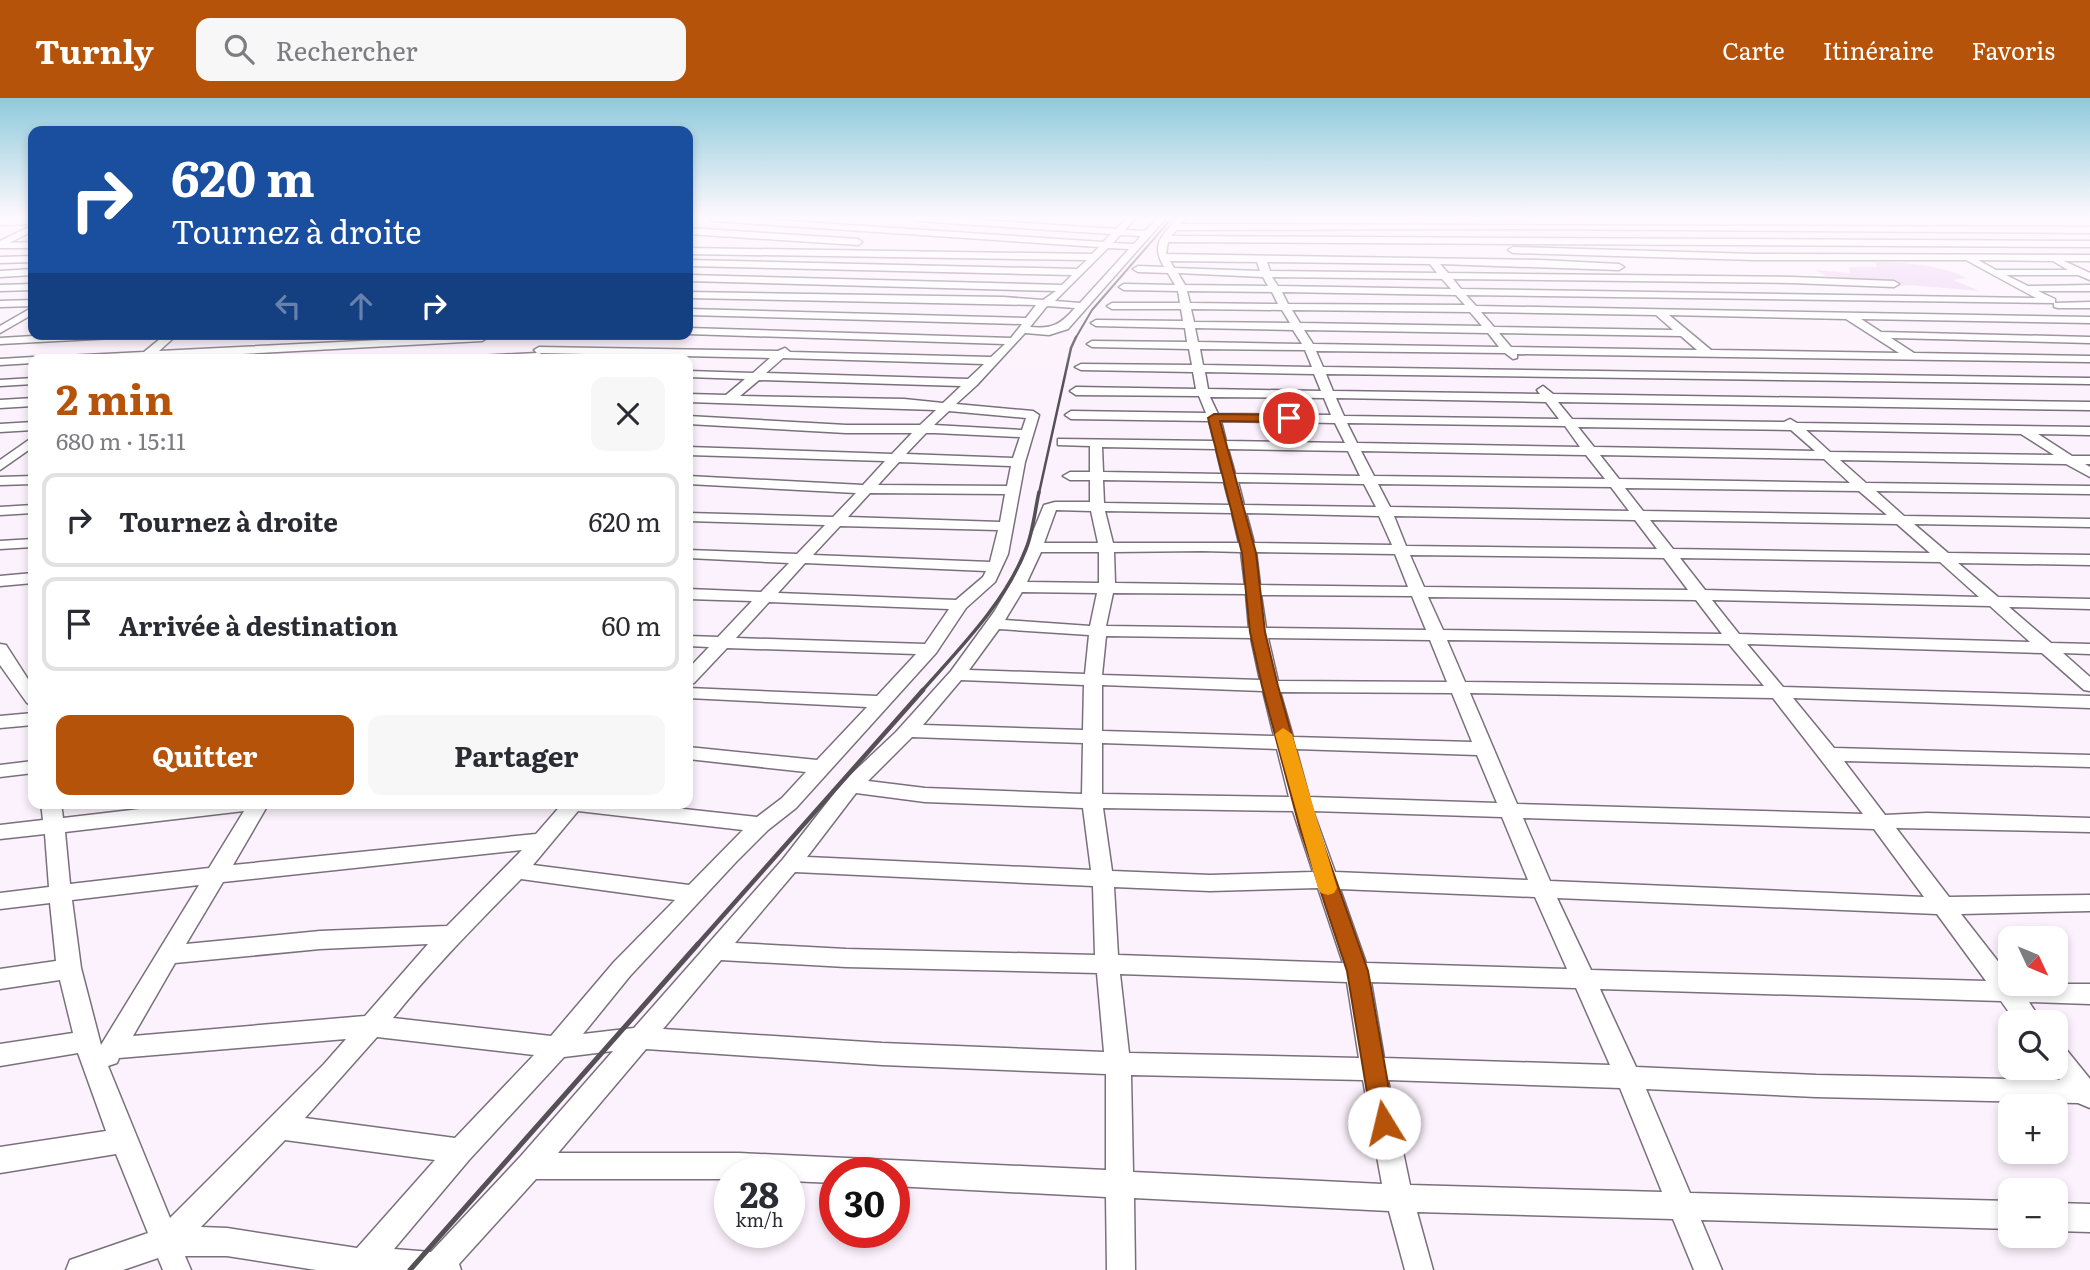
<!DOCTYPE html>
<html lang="fr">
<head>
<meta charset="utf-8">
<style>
  body { margin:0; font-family:Literata,serif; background:#f7f7f7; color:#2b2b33; height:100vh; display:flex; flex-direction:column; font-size:26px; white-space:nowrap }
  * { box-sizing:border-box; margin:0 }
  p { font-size:23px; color:#7c7c81 }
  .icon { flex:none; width:38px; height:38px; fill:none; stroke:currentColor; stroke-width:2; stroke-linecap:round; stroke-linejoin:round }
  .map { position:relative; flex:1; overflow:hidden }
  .drawer { position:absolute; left:28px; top:256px; width:665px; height:455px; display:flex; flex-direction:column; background:#fff; border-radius:14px; box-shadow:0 4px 10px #0003 }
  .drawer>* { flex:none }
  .guide { position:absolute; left:28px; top:28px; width:665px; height:214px; border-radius:14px; box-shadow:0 4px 10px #0003; background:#1a4fa0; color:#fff; overflow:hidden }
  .needle { width:46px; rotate:134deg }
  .buttons { position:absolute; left:1998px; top:828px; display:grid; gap:14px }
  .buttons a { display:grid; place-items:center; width:70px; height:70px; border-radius:14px; background:#fff; box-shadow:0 4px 10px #0003; font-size:35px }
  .speed { position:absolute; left:714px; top:1059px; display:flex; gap:14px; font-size:35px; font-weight:700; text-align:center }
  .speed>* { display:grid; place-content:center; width:91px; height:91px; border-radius:50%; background:#fff; box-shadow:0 4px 10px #0003; line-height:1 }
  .speed small { font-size:18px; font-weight:400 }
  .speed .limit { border:10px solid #d22; background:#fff; color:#111 }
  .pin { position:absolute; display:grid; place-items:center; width:60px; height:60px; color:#fff; margin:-30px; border:4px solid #fff; border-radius:50%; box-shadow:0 2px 7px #0007 }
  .me { position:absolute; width:77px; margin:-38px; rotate:351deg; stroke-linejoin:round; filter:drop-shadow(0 0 5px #0008) }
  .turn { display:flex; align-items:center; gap:24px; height:147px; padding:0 28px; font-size:32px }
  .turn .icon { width:91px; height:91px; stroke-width:2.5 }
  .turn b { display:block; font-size:49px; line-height:60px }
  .lanes { display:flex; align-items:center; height:66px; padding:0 28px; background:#0003; justify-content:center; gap:35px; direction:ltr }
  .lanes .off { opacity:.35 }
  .round { display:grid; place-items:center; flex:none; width:74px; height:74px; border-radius:14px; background:#f7f7f7 }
  .headline { display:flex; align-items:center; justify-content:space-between; height:119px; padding:0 28px }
  h1 { font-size:42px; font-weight:700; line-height:52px; color:#b45309 }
  .primary-button { display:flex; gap:14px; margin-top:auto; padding:14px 28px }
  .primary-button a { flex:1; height:80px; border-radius:14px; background:#b45309; color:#fff; font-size:28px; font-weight:700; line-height:80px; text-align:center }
  .primary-button a+a { background:#f7f7f7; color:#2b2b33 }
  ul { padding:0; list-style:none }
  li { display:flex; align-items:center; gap:21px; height:94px; margin:0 14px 10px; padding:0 14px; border:4px solid #e1e1e2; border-radius:14px }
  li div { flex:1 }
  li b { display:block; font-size:26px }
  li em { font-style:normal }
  header { display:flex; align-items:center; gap:42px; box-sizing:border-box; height:98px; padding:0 35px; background:#b45309; color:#fff }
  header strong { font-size:33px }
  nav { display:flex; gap:38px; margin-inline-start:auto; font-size:24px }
  .search { width:490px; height:63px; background:#f7f7f7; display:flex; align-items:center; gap:18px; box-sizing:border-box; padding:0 24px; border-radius:14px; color:#7c7c81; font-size:26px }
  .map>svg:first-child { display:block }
  .green { fill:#eecff3 }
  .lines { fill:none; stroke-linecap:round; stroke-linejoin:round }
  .minor-casing { stroke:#7a707c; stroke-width:3 }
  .minor { fill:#fff; fill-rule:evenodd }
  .rail-far4 { stroke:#555056; stroke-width:2 }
  .rail-far3 { stroke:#555056; stroke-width:2.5 }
  .rail-far2 { stroke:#555056; stroke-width:3.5 }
  .rail-far1 { stroke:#555056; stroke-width:4.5 }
  .rail { stroke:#555056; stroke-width:5 }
  .route { fill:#b45309; stroke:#753606; stroke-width:2 }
  .slow { fill:#f59e0b }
</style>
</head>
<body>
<header>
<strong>Turnly</strong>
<div class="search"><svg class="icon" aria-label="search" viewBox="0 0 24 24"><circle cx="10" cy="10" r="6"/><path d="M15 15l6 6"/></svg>Rechercher</div>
<nav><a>Carte</a><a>Itinéraire</a><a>Favoris</a></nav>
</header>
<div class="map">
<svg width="2090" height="1172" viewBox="0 0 2090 1172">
  <rect width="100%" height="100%" fill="#fcf2fd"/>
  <path class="green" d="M1875,164C1903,164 1942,167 1967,180L1953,182L1980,193L1909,187L1891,189L1883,183L1826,178L1815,172L1850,175L1849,169H1877Z"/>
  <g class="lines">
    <defs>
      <g id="minor">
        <path d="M33,120V126L0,127V121Z"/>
        <path d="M709,120H743L1103,144L1111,136L917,123L913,120H947L1116,131L1127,120H1135L1125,132L1145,133L1158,120H1166L1068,231L1049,237L1025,235L977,287L956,306L1033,313L1039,317L1025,364L1008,456L995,484L966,510L936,555L796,710L768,732L736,764L630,878L583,936L634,930L783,761L844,683L896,634L951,573L994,514L1013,482L1044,407L1055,404H1090V382H1070L1063,378L1070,374H1090V348L1058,347V341L1214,343L1209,323L1071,321L1065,317L1071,313L1206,315L1199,298L1076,297L1070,293L1076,289L1196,291L1193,274L1081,272L1075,269L1081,266L1192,267L1189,251L1092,249L1087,246L1092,243L1187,244L1185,230L1096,228L1091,225L1096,222L1183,223L1181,211H1112L1107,208L1112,205H1180L1178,193L1124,192L1119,189L1124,186L1175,187L1168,175L1138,174L1133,171L1138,168L1164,169C1150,145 1163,138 1177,120H1185L1180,126L2090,129V135L1513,131L1177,132L1171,138L2090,143V149L1168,144L1166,156L1541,162L1619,166L1624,169L1619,172L1440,166L1448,175L1793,179L1894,183L1899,186L1894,189L1792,185L1453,181L1461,191L2036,200L1966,162H1755L1513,155L1508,152L1513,149L1755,156L2090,157V163H2064L2090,175V182L2078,177H2006L2028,188L2090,187V193H2038L2055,201V205L2090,204V210H2058L2054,209V205L1466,197L1476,208L2090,219V225L1861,221L1881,234L2090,239V245L1891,240L1914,255L2090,258V264L1517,256V260L1513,261L1505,255L1316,253L1323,269L2090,280V286L1326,276L1333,293L1540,296L1537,292L1543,288L1553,296L2090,304V312L1558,304L1572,321L1784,324L1790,321L1797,325L2090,329V337L2038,336L2072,358H2090V366H2085L2090,369V379L2066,366L1840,362L1866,385L2090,388V396L1876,393L1904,418L2090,421V429L1914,426L1948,455L2090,457V467L1958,465L1998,499L2090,501V511L2009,509L2051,545L2090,546V556L2063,555L2090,579V593L2084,592L2042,555L1747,546L1783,589L2090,598V610L1793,600L1834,650L2090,657V669L1844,663L1885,717L1927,715L2090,720V734L1896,730L1949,799L2090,797V813L1961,816L2011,880V886H2090V906L2029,904L2042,924H2016L2001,903L1600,891L1636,969L1816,977L2060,982L2050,970H2056V947L2065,950L2090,981V1010L2078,1005L1816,999L1646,991L1690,1095L2011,1103V1131L1701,1122L1722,1172H1694L1673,1121L1417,1114L1433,1172H1405L1389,1113L1134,1100L1135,1172H1107L1106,1099L894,1088V1074H835V1085L789,1083V1074H730V1081H536L459,1166L461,1172H316L227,1158H185L191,1172H163L158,1160L123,1172H66L70,1162L148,1135L116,1056L0,1075V1049L106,1033L78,955L0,968V946L73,935L60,882L0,891V871L56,863L50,805L0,811V795L49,789L45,736L0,741V727L43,722L41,705H61L63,720L191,705H269L233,767L536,736L563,705H629L757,719L782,700L806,674L688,661V649L817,662L867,609L688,600V590L877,598L916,556L727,550L694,585L688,586V571L709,549L688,548V538L718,539L752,503L688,501V491L761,494L789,465L688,460V452L797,456L825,427L688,423V415L833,419L856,395L688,386V378L863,387L885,363L688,357V349L892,356L912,335H846L688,326V318L846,327H920L936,312L688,304V296L726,297L745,281L688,279V273L753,275L770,260L540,255L543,258L539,261H473L478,258L537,255L534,252L539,249L778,253L785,250L790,254L991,259L1005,246L688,236V230L1011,240L1022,226L688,217V211L1026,220L1036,207L688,200V194L1003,199L1043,202L1056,193L688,183V177L1062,187L1072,177L688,168V162L1077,171L1087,162L688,156V150L1092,156L1099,149L713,123ZM1120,137L1141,138L1134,146L1113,145ZM1108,150L1129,151L1080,205L1055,203ZM1978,162L2053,163L2068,172H1996ZM1170,163L1257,164L1260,173L1174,170ZM1267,164L1430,166L1437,175L1270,173ZM1178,175L1263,179L1268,188L1185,187ZM1272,179L1442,181L1451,191L1278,188ZM1187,193L1272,194L1278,206L1190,205ZM1282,194L1456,197L1465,207L1288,206ZM1047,208L1075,210C1060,227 1052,231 1030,229ZM1191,211L1282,212L1290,225L1194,224ZM1292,212L1470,214L1482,228L1300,225ZM1481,214L1656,217L1673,232L1494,229ZM1669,217L1846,221L1899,255L1711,252ZM1195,230L1293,232L1302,246L1198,244ZM1304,232L1488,235L1499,249L1313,246ZM1499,235L1681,238L1697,252L1511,249ZM1200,251L1305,252L1312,269L1203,267ZM783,260L984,266L968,281L766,275ZM1205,274L1314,276L1321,293L1208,291ZM759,282L961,288L943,305L904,301L740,298ZM1210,299L1324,300L1331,317L1218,316ZM1336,300L1546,304L1559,321L1344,318ZM949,313L1026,320L1022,332L934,327ZM1221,323L1335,325L1345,345L1226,343ZM1347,325L1565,328L1580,349L1357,345ZM1578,329L1791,332L1815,353L1594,349ZM1806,332L2021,336L2054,357L1830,354ZM926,335H935L1020,339L1013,360L906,356ZM1102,349L1216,351L1222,376L1103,374ZM1228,351L1348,353L1360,378L1235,376ZM1361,353L1586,357L1605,381L1374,378ZM1600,357L1824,361L1850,385L1619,381ZM899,364L1011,368L1007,388L878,387ZM1103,382L1224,384L1230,407L1104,405ZM1238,384L1364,386L1376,409L1244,407ZM1378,386L1611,389L1629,413L1390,409ZM1625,390L1859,393L1887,417L1643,413ZM870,395L1005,396L1000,424L848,419ZM1056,412L1091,413L1098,445H1044ZM1105,413L1232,415L1239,445H1113ZM1246,415L1379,418L1392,447L1254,445ZM1394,418L1635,422L1657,451L1406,448ZM1650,422L1897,426L1930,455L1673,451ZM840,428L998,432L990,464L813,457ZM1202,453L1241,454L1245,487L1115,485L1114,454ZM1041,454H1099V485L1027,484ZM1256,454L1395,456L1408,489L1260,487ZM1410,457L1664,460L1688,492L1424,489ZM1680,460L1940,464L1979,499L1705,492ZM805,465L986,473L983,479L956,502L778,495ZM1022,494L1097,495L1090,528L1005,522ZM1113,495L1246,496L1249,530L1106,528ZM1261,497L1412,498L1426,532L1266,530ZM1428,499L1696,502L1722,536L1443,532ZM1712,502L1990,508L2030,544L1739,536ZM769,504L949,511L925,546L736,540ZM999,531L1089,537L1085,576L969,572ZM1106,538L1251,540L1260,582L1102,577ZM1268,540L1430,542L1447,584L1278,583ZM1447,542L1729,546L1764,588L1465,584ZM961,582L1084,587L1083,632L923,627ZM1102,587L1263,593L1274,638L1102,633ZM1280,594L1452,595L1472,644L1293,639ZM1470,595L1773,600L1863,716L1517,706ZM912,639L1083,645L1082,696L925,690L868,683ZM1102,645L1277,651L1289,699L1102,696ZM1296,651L1477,657L1497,705L1309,699ZM856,695L925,704L1083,710L1091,772L807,759ZM1103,710L1293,713L1313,774L1210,777L1112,773ZM244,713L209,770L70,786L65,734ZM578,713L743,732L689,787L533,767ZM1313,713L1502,719L1528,782L1335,774ZM1523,720L1874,731L1924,799L1550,783ZM522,752L447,828L320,833L186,846L223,784ZM795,774L1093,788L1095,857L846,851L735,845ZM521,781L675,802L614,864L551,938L393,920C433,870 476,827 521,781ZM199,787L101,947L81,870L72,802ZM1114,789L1210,793L1318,790L1343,865L1118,857ZM1340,791L1535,799L1567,871L1366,865ZM1557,800L1937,816L1986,883L1591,872ZM428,846L365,918L133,938L175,865L320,851ZM721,862L846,869L1097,875L1104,954L882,945L663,931ZM1120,876L1347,884L1359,960L1129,955ZM1371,884L1576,890L1610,967L1384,960ZM377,939L534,957L455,1040L305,1020ZM346,941L324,966L170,1120L108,968L117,965L119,960ZM646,951L882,967L1106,976V1072L739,1055H558ZM613,953L520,1059L431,1154L394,1151L469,1062L564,959ZM1131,977L1363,982L1382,1086L1133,1074ZM1388,982L1620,990L1662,1094L1410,1087ZM285,1042L435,1062L357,1150L227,1130L201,1129Z"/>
        <path d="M33,127V133L9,145L33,144V150H0V143Z"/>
        <path d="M688,130L858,141L862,144L858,147L688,136Z"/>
        <path d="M33,158V164L0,165V159Z"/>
        <path d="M33,171V177L0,179V173Z"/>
        <path d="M33,186V192L0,193V187Z"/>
        <path d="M33,202V208L0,209V203Z"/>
        <path d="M33,209V216L0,235V228Z"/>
        <path d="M67,236H138L133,239L0,246V240Z"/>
        <path d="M166,236H178L159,253L482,237L487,240L482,243L148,261H61L66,258L144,254Z"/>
        <path d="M33,259L38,261H33V265L0,267V261Z"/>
        <path d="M33,280V286L0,288V282Z"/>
        <path d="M33,300V308L0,310V302Z"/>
        <path d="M33,324V332L0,334V326Z"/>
        <path d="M33,339V349L0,372V362Z"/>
        <path d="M33,378V386L0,387V379Z"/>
        <path d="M33,407V415L0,417V409Z"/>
        <path d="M33,441V449L0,451V443Z"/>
        <path d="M33,475V485L0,488V478Z"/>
        <path d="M0,546L6,547L33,589V607L27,605L0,567Z"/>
        <path d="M33,615V627L0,630V618Z"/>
        <path d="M33,663V675L0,679V667Z"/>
        <path d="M2056,1105L2090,1106V1134L2056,1133Z"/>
      </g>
    </defs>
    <use href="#minor" class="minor-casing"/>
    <use href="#minor" class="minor"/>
    <path class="rail-far4" d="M1075,241L1092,212L1172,120"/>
    <path class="rail-far3" d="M1039,395L1071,250L1076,239"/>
    <path class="rail-far2" d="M921,594C959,551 1005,505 1026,451C1033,434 1035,412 1039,394"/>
    <path class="rail-far1" d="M697,847L923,592"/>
    <path class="rail" d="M410,1172L698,846"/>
  </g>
  <linearGradient id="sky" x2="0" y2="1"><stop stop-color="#8fcadb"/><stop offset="0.42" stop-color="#fef9fe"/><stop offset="1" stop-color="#fef9fe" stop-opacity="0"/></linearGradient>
  <rect width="2090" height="284" fill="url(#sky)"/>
  <path class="route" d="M1214,316L1289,317L1294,320L1289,324L1220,323L1256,455L1265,534L1278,588L1318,731L1368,873L1395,1025L1392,1033L1384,1036L1375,1033L1372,1025L1347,873L1300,731L1262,588L1250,534L1242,455L1208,320Z"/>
  <path class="slow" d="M1283,630L1292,636L1337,790L1334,795L1328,797L1321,795L1318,790L1275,636Z"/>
</svg>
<div class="buttons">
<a><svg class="needle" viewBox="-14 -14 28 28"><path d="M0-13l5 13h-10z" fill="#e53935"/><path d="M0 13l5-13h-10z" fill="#7c7c81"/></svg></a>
<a><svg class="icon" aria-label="search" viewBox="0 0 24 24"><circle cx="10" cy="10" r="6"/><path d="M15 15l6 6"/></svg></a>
<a>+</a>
<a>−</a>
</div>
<div class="speed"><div>28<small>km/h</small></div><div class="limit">30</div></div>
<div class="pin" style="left:1289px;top:320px;background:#d93025"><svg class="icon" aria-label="arrive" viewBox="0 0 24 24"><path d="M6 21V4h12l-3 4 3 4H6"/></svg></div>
<svg class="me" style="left:1384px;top:1025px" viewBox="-20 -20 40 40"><circle r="19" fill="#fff"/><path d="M0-13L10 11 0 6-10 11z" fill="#b45309"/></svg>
<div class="guide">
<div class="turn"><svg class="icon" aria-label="right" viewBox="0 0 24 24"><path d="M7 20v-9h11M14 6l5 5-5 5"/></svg><div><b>620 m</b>Tournez à droite</div></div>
<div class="lanes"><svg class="icon off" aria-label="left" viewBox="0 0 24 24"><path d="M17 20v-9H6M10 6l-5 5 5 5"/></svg><svg class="icon off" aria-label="ahead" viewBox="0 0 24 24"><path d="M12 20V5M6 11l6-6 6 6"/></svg><svg class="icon" aria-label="right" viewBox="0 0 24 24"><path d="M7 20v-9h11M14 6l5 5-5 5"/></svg></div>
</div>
<section class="drawer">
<div class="headline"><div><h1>2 min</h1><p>680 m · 15:11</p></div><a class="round"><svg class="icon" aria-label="close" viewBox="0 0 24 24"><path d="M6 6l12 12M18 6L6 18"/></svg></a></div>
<ul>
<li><svg class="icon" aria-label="right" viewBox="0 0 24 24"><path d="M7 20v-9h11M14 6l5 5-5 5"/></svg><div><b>Tournez à droite</b></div><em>620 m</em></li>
<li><svg class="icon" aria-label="arrive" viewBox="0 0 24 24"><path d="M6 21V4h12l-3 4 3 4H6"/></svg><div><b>Arrivée à destination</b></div><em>60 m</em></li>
</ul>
<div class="primary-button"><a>Quitter</a><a>Partager</a></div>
</section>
</div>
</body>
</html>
